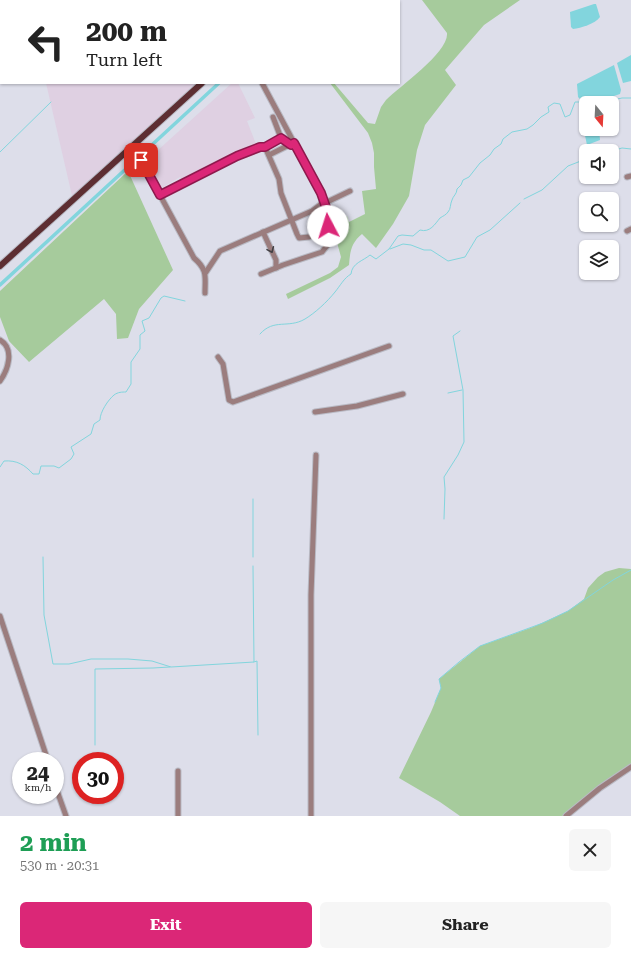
<!DOCTYPE html>
<html lang="en">
<head>
<meta charset="utf-8">
<style>
  body { margin:0; font-family:"Roboto Serif",serif; background:#f6f6f6; color:#222; height:100vh; display:flex; flex-direction:column; font-size:15px; white-space:nowrap }
  * { box-sizing:border-box; margin:0 }
  p { font-size:13px; color:#767676 }
  .icon { flex:none; width:22px; height:22px; fill:none; stroke:currentColor; stroke-width:2; stroke-linecap:round; stroke-linejoin:round }
  .map { position:relative; height:816px; overflow:hidden }
  .sheet { display:flex; flex-direction:column; background:#fff; flex:1 }
  .sheet>* { flex:none }
  .guide { position:absolute; left:0px; top:0px; width:400px; height:84px; box-shadow:0 1px 3px #0004; background:#fff; color:#222; overflow:hidden }
  .needle { width:26px; rotate:162deg }
  .buttons { position:absolute; left:579px; top:96px; display:grid; gap:8px }
  .buttons a { display:grid; place-items:center; width:40px; height:40px; border-radius:6px; background:#fff; box-shadow:0 1px 3px #0004; font-size:20px }
  .speed { position:absolute; left:12px; top:752px; display:flex; gap:8px; font-size:20px; font-weight:700; text-align:center }
  .speed>* { display:grid; place-content:center; width:52px; height:52px; border-radius:50%; background:#fff; box-shadow:0 1px 3px #0004; line-height:1 }
  .speed small { font-size:10px; font-weight:400 }
  .speed .limit { border:6px solid #d22; background:#fff; color:#111 }
  .pin { position:absolute; display:grid; place-items:center; width:34px; height:34px; color:#fff; margin:-17px; border-radius:8px; box-shadow:0 2px 6px #0006 }
  .me { position:absolute; width:44px; margin:-22px; rotate:355deg; stroke-linejoin:round; filter:drop-shadow(0 0 3px #0008) }
  .turn { display:flex; align-items:center; gap:14px; height:84px; padding:0 20px; font-size:18px }
  .turn .icon { width:52px; height:52px; stroke-width:2.5 }
  .turn b { display:block; font-size:28px; line-height:34px }
  .round { display:grid; place-items:center; flex:none; width:42px; height:42px; border-radius:6px; background:#f6f6f6 }
  .head { display:flex; align-items:center; justify-content:space-between; height:68px; padding:0 20px }
  h1 { font-size:24px; font-weight:700; line-height:30px; color:#1e9e55 }
  .cta { display:flex; gap:8px; margin-top:auto; padding:8px 20px }
  .cta a { flex:1; height:46px; border-radius:6px; background:#db2777; color:#fff; font-size:16px; font-weight:700; line-height:46px; text-align:center }
  .cta a+a { background:#f6f6f6; color:#222 }
  .map>svg:first-child { display:block }
  .education { fill:#dfd0e2 }
  .green { fill:#a6cb9c }
  .water { fill:#82d5dd }
  .lines { fill:none; stroke-linecap:round; stroke-linejoin:round }
  .stream { stroke:#82d5dd; stroke-width:1 }
  .canal { stroke:#82d5dd; stroke-width:3.5 }
  .minor-casing { stroke:#b9bac4; stroke-width:7 }
  .major-casing { stroke:#b9bac4; stroke-width:8 }
  .minor { stroke:#9b7d7e; stroke-width:5 }
  .major { stroke:#5d2e32; stroke-width:6 }
  .oneway { stroke:#434044 }
  .route-casing { stroke:#8e194d; stroke-width:10 }
  .route { stroke:#db2777; stroke-width:7 }
</style>
</head>
<body>
<div class="map">
<svg width="631" height="816" viewBox="0 0 631 816">
  <rect width="100%" height="100%" fill="#dddeea"/>
  <g class="education">
    <path d="M27,0H289L288,1Z"/>
    <path d="M46,83H199L73,200Z"/>
    <path d="M232,83H238L255,118L247,121L256,144L224,161L222,158L181,179L180,177L160,189L146,161Z"/>
  </g>
  <g class="green">
    <path d="M422,0H520L484,25L445,70L456,85L425,125L417,150L409,196L393,224L376,248L362,234C351,243 350,252 349,265L330,278L288,299L286,294L330,273L338,267L341,257L333,228L347,216L349,222L365,214L362,191L376,189L374,167V153L372,143L368,133L330,83H334L368,123L375,124L381,107L386,100C400,86 449,52 447,33Z"/>
    <path d="M128,171L173,270L139,309L128,338L117,339L116,314L104,299L29,362L9,341L0,317V291Z"/>
    <path d="M619,568L631,569V767L567,816H460L440,802L399,778L431,712L441,688L439,679L450,670L480,646L533,627L568,611L584,599L588,588L598,577L605,572Z"/>
  </g>
  <g class="water">
    <path d="M594,4H596L600,17C595,24 581,28 573,29L571,27L570,12Z"/>
    <path d="M631,55V81L623,83L617,63Z"/>
    <path d="M614,65L621,90L620,94L611,97L580,99L578,97L577,84Z"/>
    <path d="M586,106V129H599L600,140L587,145L579,107Z"/>
  </g>
  <g class="lines">
    <g class="stream">
      <path d="M0,66L1,65"/>
      <path d="M612,151L622,148L631,149"/>
      <path d="M0,152L51,102"/>
      <path d="M524,199L542,190L568,166L586,159"/>
      <path d="M390,249L403,244L411,245L424,250H431L448,261L465,257L477,237L490,230L520,203"/>
      <path d="M260,334C274,318 288,329 305,319C315,313 327,302 335,292C340,286 344,278 351,274C352,263 363,261 370,255L376,259L389,249L398,236L402,235L413,236L420,230C430,233 435,224 440,218C443,216 446,215 448,212C451,209 450,204 452,200C453,196 457,194 457,189L461,185L463,180L469,177L480,163L490,155L494,149L501,144L503,139L512,132L527,129L533,125L541,117L549,112L548,107L554,103L560,104L565,117L570,115L575,102H604L622,98H631"/>
      <path d="M448,393L462,390"/>
      <path d="M0,467L4,461C17,460 25,465 33,474H39L41,466H54L59,468L71,459L74,454L71,447L91,434L94,424L100,420C100,412 108,400 114,395C118,392 122,392 126,392L131,384V362L140,349V335L145,331L142,321L149,318L161,298L164,296L185,301"/>
      <path d="M253,499V557"/>
      <path d="M444,519L445,489L444,477L458,455L464,442L463,390L453,336L460,331"/>
      <path d="M43,557L44,615L53,664H69L91,659H128L152,661L171,667L254,662L253,566"/>
      <path d="M254,662L257,661L258,735"/>
      <path d="M435,702L441,688L439,679L459,662L480,646L543,623L568,611L613,580L631,570"/>
      <path d="M95,745V669L153,668L170,667"/>
    </g>
    <g class="canal">
      <path d="M309,1L310,0"/>
      <path d="M0,285L219,83"/>
    </g>
    <defs>
      <g id="minor">
        <path d="M85,0V1"/>
        <path d="M143,0L144,1"/>
        <path d="M181,0L183,1"/>
        <path d="M161,1V0"/>
        <path d="M194,1L195,0"/>
        <path d="M273,117L281,138L291,145"/>
        <path d="M265,147L281,138"/>
        <path d="M269,155L293,143"/>
        <path d="M141,160L194,258C208,270 205,277 205,293"/>
        <path d="M627,177L631,176"/>
        <path d="M160,195L237,156L260,147H265L279,179L281,193L297,234L299,238L309,237"/>
        <path d="M324,201L325,203L350,191"/>
        <path d="M627,231L631,229"/>
        <path d="M263,232L276,260V268"/>
        <path d="M206,272L220,251L312,211L320,205L323,201L321,193L262,83"/>
        <path d="M261,274L283,265L322,252L329,243L327,218L329,213L325,203"/>
        <path d="M0,340C15,349 8,370 0,381"/>
        <path d="M218,357L223,364L229,400L233,402L389,346"/>
        <path d="M315,412L357,406L403,394"/>
        <path d="M0,616L48,761"/>
        <path d="M55,785L66,816"/>
        <path d="M178,816V771"/>
        <path d="M311,816V595L316,455"/>
        <path d="M566,816L600,788L631,767"/>
      </g>
      <g id="major">
        <path d="M293,1L294,0"/>
        <path d="M0,266L202,83"/>
      </g>
    </defs>
    <use href="#minor" class="minor-casing"/>
    <use href="#major" class="major-casing"/>
    <use href="#minor" class="minor"/>
    <use href="#major" class="major"/>
  </g>
  <defs><path id="oneway-chevron" d="M-2-3.5L2.5 0L-2 3.5" fill="none" stroke-width="1.6" stroke-linecap="round" stroke-linejoin="round"/></defs>
  <use class="oneway" href="#oneway-chevron" transform="translate(271 250) rotate(66)"/>
  <g class="lines">
    <defs>
      <path id="route" d="M141,160L160,195L237,156L260,147H265L281,138L291,145L294,143L321,193L328,213L327,218L328,226"/>
    </defs>
    <use href="#route" class="route-casing"/>
    <use href="#route" class="route"/>
  </g>
</svg>
<div class="buttons">
<a><svg class="needle" viewBox="-14 -14 28 28"><path d="M0-13l5 13h-10z" fill="#e53935"/><path d="M0 13l5-13h-10z" fill="#767676"/></svg></a>
<a><svg class="icon" aria-label="sound" viewBox="0 0 24 24"><path d="M4 9h4l5-4v14l-5-4H4zM17 9q2 3 0 6"/></svg></a>
<a><svg class="icon" aria-label="search" viewBox="0 0 24 24"><circle cx="10" cy="10" r="6"/><path d="M15 15l6 6"/></svg></a>
<a><svg class="icon" aria-label="layers" viewBox="0 0 24 24"><path d="M12 4l9 5-9 5-9-5zM3 14l9 5 9-5"/></svg></a>
</div>
<div class="speed"><div>24<small>km/h</small></div><div class="limit">30</div></div>
<div class="pin" style="left:141px;top:160px;background:#d93025"><svg class="icon" aria-label="arrive" viewBox="0 0 24 24"><path d="M6 21V4h12l-3 4 3 4H6"/></svg></div>
<svg class="me" style="left:328px;top:226px" viewBox="-20 -20 40 40"><circle r="19" fill="#fff"/><path d="M0-13L10 11 0 6-10 11z" fill="#db2777"/></svg>
<div class="guide">
<div class="turn"><svg class="icon" aria-label="left" viewBox="0 0 24 24"><path d="M17 20v-9H6M10 6l-5 5 5 5"/></svg><div><b>200 m</b>Turn left</div></div>
</div>
</div>
<section class="sheet">
<div class="head"><div><h1>2 min</h1><p>530 m · 20:31</p></div><a class="round"><svg class="icon" aria-label="close" viewBox="0 0 24 24"><path d="M6 6l12 12M18 6L6 18"/></svg></a></div>
<div class="cta"><a>Exit</a><a>Share</a></div>
</section>
</body>
</html>
